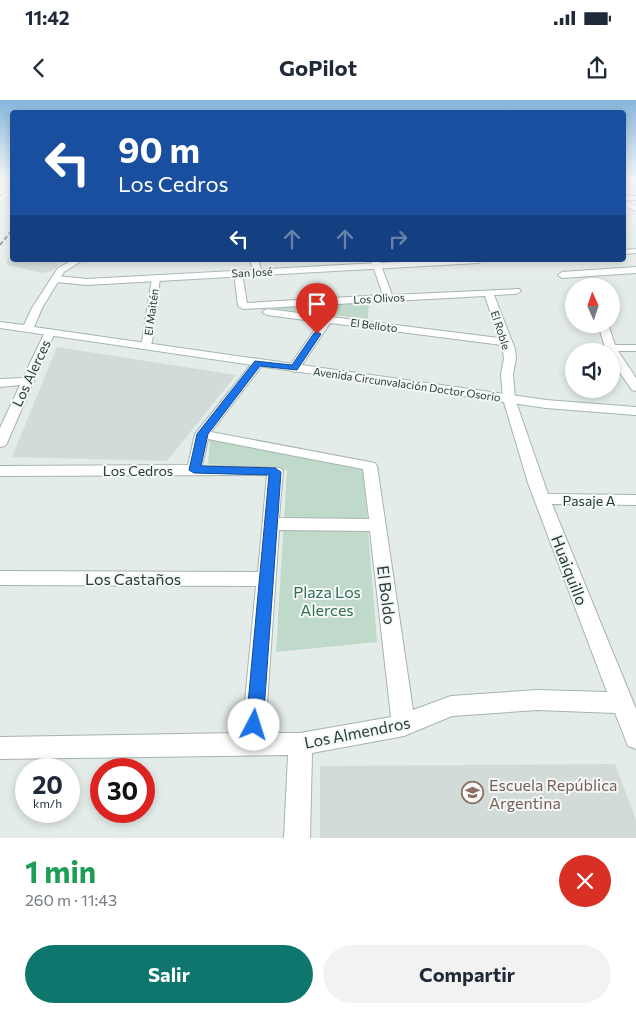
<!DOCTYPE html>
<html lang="es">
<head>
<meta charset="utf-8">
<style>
  body { margin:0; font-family:Commissioner,sans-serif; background:#f2f2f3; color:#1f2937; height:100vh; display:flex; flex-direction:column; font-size:19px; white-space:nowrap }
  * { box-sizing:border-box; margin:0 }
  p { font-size:16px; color:#747a83 }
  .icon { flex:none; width:28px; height:28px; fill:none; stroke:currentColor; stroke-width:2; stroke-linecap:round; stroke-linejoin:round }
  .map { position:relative; height:738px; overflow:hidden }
  .drawer { display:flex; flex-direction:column; background:#fff; flex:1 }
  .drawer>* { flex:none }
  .hud { position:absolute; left:10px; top:10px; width:616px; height:152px; border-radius:5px; box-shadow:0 2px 8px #0003; background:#1a4fa0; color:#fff; overflow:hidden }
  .needle { width:32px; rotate:357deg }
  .controls { position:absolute; left:565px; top:178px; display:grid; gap:10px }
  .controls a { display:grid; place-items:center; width:55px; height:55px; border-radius:50%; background:#fff; box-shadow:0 2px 8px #0003; font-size:25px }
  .speed { position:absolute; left:15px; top:658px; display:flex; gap:10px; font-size:25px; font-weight:700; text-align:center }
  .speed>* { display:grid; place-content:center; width:65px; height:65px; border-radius:50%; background:#fff; box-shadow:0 2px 8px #0003; line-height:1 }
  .speed small { font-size:12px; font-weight:400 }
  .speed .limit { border:8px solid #d22; background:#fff; color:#111 }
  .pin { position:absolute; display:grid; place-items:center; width:42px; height:42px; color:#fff; margin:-51px -21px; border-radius:50% 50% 50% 0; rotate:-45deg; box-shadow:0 0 5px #0007 }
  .pin .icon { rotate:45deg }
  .me { position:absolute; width:55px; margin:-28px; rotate:5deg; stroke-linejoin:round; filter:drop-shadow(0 0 4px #0008) }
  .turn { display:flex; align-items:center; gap:18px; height:105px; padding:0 25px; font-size:22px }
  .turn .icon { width:65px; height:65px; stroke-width:2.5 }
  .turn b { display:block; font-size:35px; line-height:42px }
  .lanes { display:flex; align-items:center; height:48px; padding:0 25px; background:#0003; justify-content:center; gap:25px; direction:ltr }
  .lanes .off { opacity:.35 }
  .round { display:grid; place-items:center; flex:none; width:52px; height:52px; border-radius:26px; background:#f2f2f3 }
  .head { display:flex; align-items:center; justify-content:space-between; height:85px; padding:0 25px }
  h1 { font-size:30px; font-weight:700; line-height:38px; color:#1e9e55 }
  .action { display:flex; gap:10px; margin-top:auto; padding:10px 25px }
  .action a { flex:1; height:58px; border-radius:30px; background:#0f766e; color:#fff; font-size:20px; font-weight:700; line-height:58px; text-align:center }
  .action a+a { background:#f2f2f3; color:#1f2937 }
  .status { display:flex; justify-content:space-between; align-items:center; height:35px; padding:0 25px; background:#fff; direction:ltr }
  .status svg { height:14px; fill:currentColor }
  header { display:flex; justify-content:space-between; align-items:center; height:65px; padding:0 25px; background:#fff; font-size:22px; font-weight:700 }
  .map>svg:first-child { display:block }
  .built { fill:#d2dbd8 }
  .green { fill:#bfdaca }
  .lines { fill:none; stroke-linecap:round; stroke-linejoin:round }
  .minor-casing { stroke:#a7b3b1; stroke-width:2 }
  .tertiary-casing { stroke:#a7b3b1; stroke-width:2 }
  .secondary-casing { stroke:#a3b6b2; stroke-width:2 }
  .minor { fill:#fff; fill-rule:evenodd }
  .tertiary { fill:#fff; fill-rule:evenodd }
  .secondary { fill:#fff; fill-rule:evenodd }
  .rail { stroke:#607674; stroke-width:2; stroke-dasharray:4.5 2.5; stroke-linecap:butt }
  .route { fill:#1a73e8; stroke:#114b97 }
  .labels { text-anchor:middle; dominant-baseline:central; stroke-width:4; stroke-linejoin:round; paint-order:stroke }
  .far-street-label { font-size:11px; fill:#253b39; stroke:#f4f8f7 }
  .street-label { font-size:14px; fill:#253b39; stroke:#f4f8f7 }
  .near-street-label { font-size:16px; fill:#253b39; stroke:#f4f8f7 }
  .near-park-label { font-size:16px; fill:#336e53; stroke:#f4f8f7 }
  .near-education-label { font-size:16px; fill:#785e54; stroke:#f4f8f7; text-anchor:start }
</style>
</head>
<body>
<div class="status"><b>11:42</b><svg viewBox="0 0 49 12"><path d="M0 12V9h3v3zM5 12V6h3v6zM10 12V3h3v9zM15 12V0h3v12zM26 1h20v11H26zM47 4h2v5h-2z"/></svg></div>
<header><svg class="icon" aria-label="back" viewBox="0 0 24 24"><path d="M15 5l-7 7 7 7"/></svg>GoPilot<svg class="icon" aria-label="share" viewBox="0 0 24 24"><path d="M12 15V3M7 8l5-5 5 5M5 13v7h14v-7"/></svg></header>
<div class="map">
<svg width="636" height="738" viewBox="0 0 636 738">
  <rect width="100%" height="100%" fill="#e4ece9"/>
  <g class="built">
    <path d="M12,153V160H71L59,164L52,171L42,173L8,165L6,163Z"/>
    <path d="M57,247L236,275L167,361L12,357Z"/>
    <path d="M615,664L636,720V738H320V666Z"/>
  </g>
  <g class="green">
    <path d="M369,202L368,219L276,209L274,207Z"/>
    <path d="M210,339L363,368L377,542L276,552L287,370L208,364Z"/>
  </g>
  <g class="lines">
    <defs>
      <g id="minor">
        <path d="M12,88V93L0,102V97Z"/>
        <rect x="624" y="96" width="12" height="4"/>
        <path d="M250,160H258L262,172L261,174H255Z"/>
        <path d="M371,160H379L392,195L519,189L521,191L516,194L494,195L515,249L516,258L513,274L515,299L548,394L636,395V405L552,404L636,609V649L628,646L615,613L537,610L452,616L404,636L312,653L310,738H284L288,655L0,659V637L242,633L256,486L0,485V471L258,472L267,375L0,376V366L188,365L195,334L254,261L258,260L264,263L211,332L375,363L377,366L413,610L451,596L537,590L607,592L528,383L503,299L501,274L504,258L502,245L330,223L298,271L294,272L288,268L320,222L267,215L262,212L267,209L499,238L485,196L243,209L238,206L234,173L238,170L242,173L247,203L383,195ZM208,339L363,369L369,419L279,418L283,371L280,368L202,366ZM279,430L370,431L391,617L300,633H265Z"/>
        <path d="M636,167V173L562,178L558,175L562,172Z"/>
        <path d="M156,175L160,178L152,242L148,248L144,249L138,246L142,242L152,178Z"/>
        <path d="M598,224H608L615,245H636V251H618L636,278V291L632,290L611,260V251H606Z"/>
        <path d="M50,229L55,232L7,343L5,346L0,347V328L20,285L0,287V279L23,278L45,232Z"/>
      </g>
      <g id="tertiary">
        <path d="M624,101L636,106V111L624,105Z"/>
        <path d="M636,149V153L624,154V150Z"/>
        <path d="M433,160H482L478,163L87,185L56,182L52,179L56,176L87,179Z"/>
      </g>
      <path id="secondary" d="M73,160H83L64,172L42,208L34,227L546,300L636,307V315L546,308L0,228V222L24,225L32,208L58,168Z"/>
    </defs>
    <use href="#minor" class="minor-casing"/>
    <use href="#tertiary" class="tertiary-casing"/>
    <use href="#secondary" class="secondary-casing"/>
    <use href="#minor" class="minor"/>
    <use href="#tertiary" class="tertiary"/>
    <use href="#secondary" class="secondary"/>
    <path class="rail" d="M0,145L12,130"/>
  </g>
  <linearGradient id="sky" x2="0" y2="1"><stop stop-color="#85b6dc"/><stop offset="0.43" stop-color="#f3f6f5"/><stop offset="1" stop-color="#f3f6f5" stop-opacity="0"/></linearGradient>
  <rect width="636" height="182" fill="url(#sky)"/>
  <path class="route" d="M317,232L321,234L297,270L260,266L208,334L201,366L275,368L281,372L263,625L261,631L254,633L248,631L246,625L269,375L194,373L189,370L197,334L255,261L292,265L314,233Z"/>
  <defs>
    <symbol id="school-ring" viewBox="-11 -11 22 22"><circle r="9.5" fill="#f4f8f7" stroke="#8d6e63" stroke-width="1.5"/><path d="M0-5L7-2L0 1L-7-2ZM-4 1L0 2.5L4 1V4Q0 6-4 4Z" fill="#8d6e63"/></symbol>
  </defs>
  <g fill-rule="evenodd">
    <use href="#school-ring" x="460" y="680" width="25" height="25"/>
  </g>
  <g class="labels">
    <g class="far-street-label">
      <text transform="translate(252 172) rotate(-3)">San José</text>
      <text transform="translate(379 198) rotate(-3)">Los Olivos</text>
      <text transform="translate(151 212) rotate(-82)">El Maitén</text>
      <text transform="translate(374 225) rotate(7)">El Belloto</text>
      <text transform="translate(501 230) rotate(72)">El Roble</text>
      <text transform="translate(407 284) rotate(8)">Avenida Circunvalación Doctor Osorio</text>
    </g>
    <g class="street-label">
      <text transform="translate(31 273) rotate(-65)">Los Alerces</text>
      <text x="138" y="370">Los Cedros</text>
      <text x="589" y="400">Pasaje A</text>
    </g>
    <g class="near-street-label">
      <text transform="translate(570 470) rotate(69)">Huaiquillo</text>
      <text x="133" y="478">Los Castaños</text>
      <text transform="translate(387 495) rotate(83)">El Boldo</text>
      <text transform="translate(357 632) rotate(-11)">Los Almendros</text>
    </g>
    <g class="near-park-label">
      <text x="327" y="491">Plaza Los<tspan x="327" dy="18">Alerces</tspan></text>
    </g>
    <g class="near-education-label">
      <text x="489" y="684">Escuela República<tspan x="489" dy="18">Argentina</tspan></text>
    </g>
  </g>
</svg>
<div class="controls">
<a><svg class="needle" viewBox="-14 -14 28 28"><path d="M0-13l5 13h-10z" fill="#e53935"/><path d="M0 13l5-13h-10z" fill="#747a83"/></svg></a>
<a><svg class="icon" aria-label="sound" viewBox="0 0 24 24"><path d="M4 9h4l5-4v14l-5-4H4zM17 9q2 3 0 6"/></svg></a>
</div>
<div class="speed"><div>20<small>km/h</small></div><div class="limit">30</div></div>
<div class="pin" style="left:317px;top:234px;background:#d93025"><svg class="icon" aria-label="arrive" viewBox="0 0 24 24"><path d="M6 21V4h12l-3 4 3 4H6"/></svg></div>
<svg class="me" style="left:254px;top:625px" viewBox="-20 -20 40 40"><circle r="19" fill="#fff"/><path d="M0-13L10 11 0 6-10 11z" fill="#1a73e8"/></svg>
<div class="hud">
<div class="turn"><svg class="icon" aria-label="left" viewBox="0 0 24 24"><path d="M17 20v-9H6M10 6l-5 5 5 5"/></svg><div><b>90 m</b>Los Cedros</div></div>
<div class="lanes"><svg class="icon" aria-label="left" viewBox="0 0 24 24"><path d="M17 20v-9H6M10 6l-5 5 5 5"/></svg><svg class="icon off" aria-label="ahead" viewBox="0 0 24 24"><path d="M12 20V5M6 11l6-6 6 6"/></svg><svg class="icon off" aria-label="ahead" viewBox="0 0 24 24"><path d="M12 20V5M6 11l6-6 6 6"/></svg><svg class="icon off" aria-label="right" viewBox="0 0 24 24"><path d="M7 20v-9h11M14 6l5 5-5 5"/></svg></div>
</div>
</div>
<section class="drawer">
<div class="head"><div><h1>1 min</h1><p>260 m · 11:43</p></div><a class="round" style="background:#d93025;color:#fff"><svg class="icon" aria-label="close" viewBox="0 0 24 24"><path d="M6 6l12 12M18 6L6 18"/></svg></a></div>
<div class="action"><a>Salir</a><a>Compartir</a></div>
</section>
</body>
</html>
